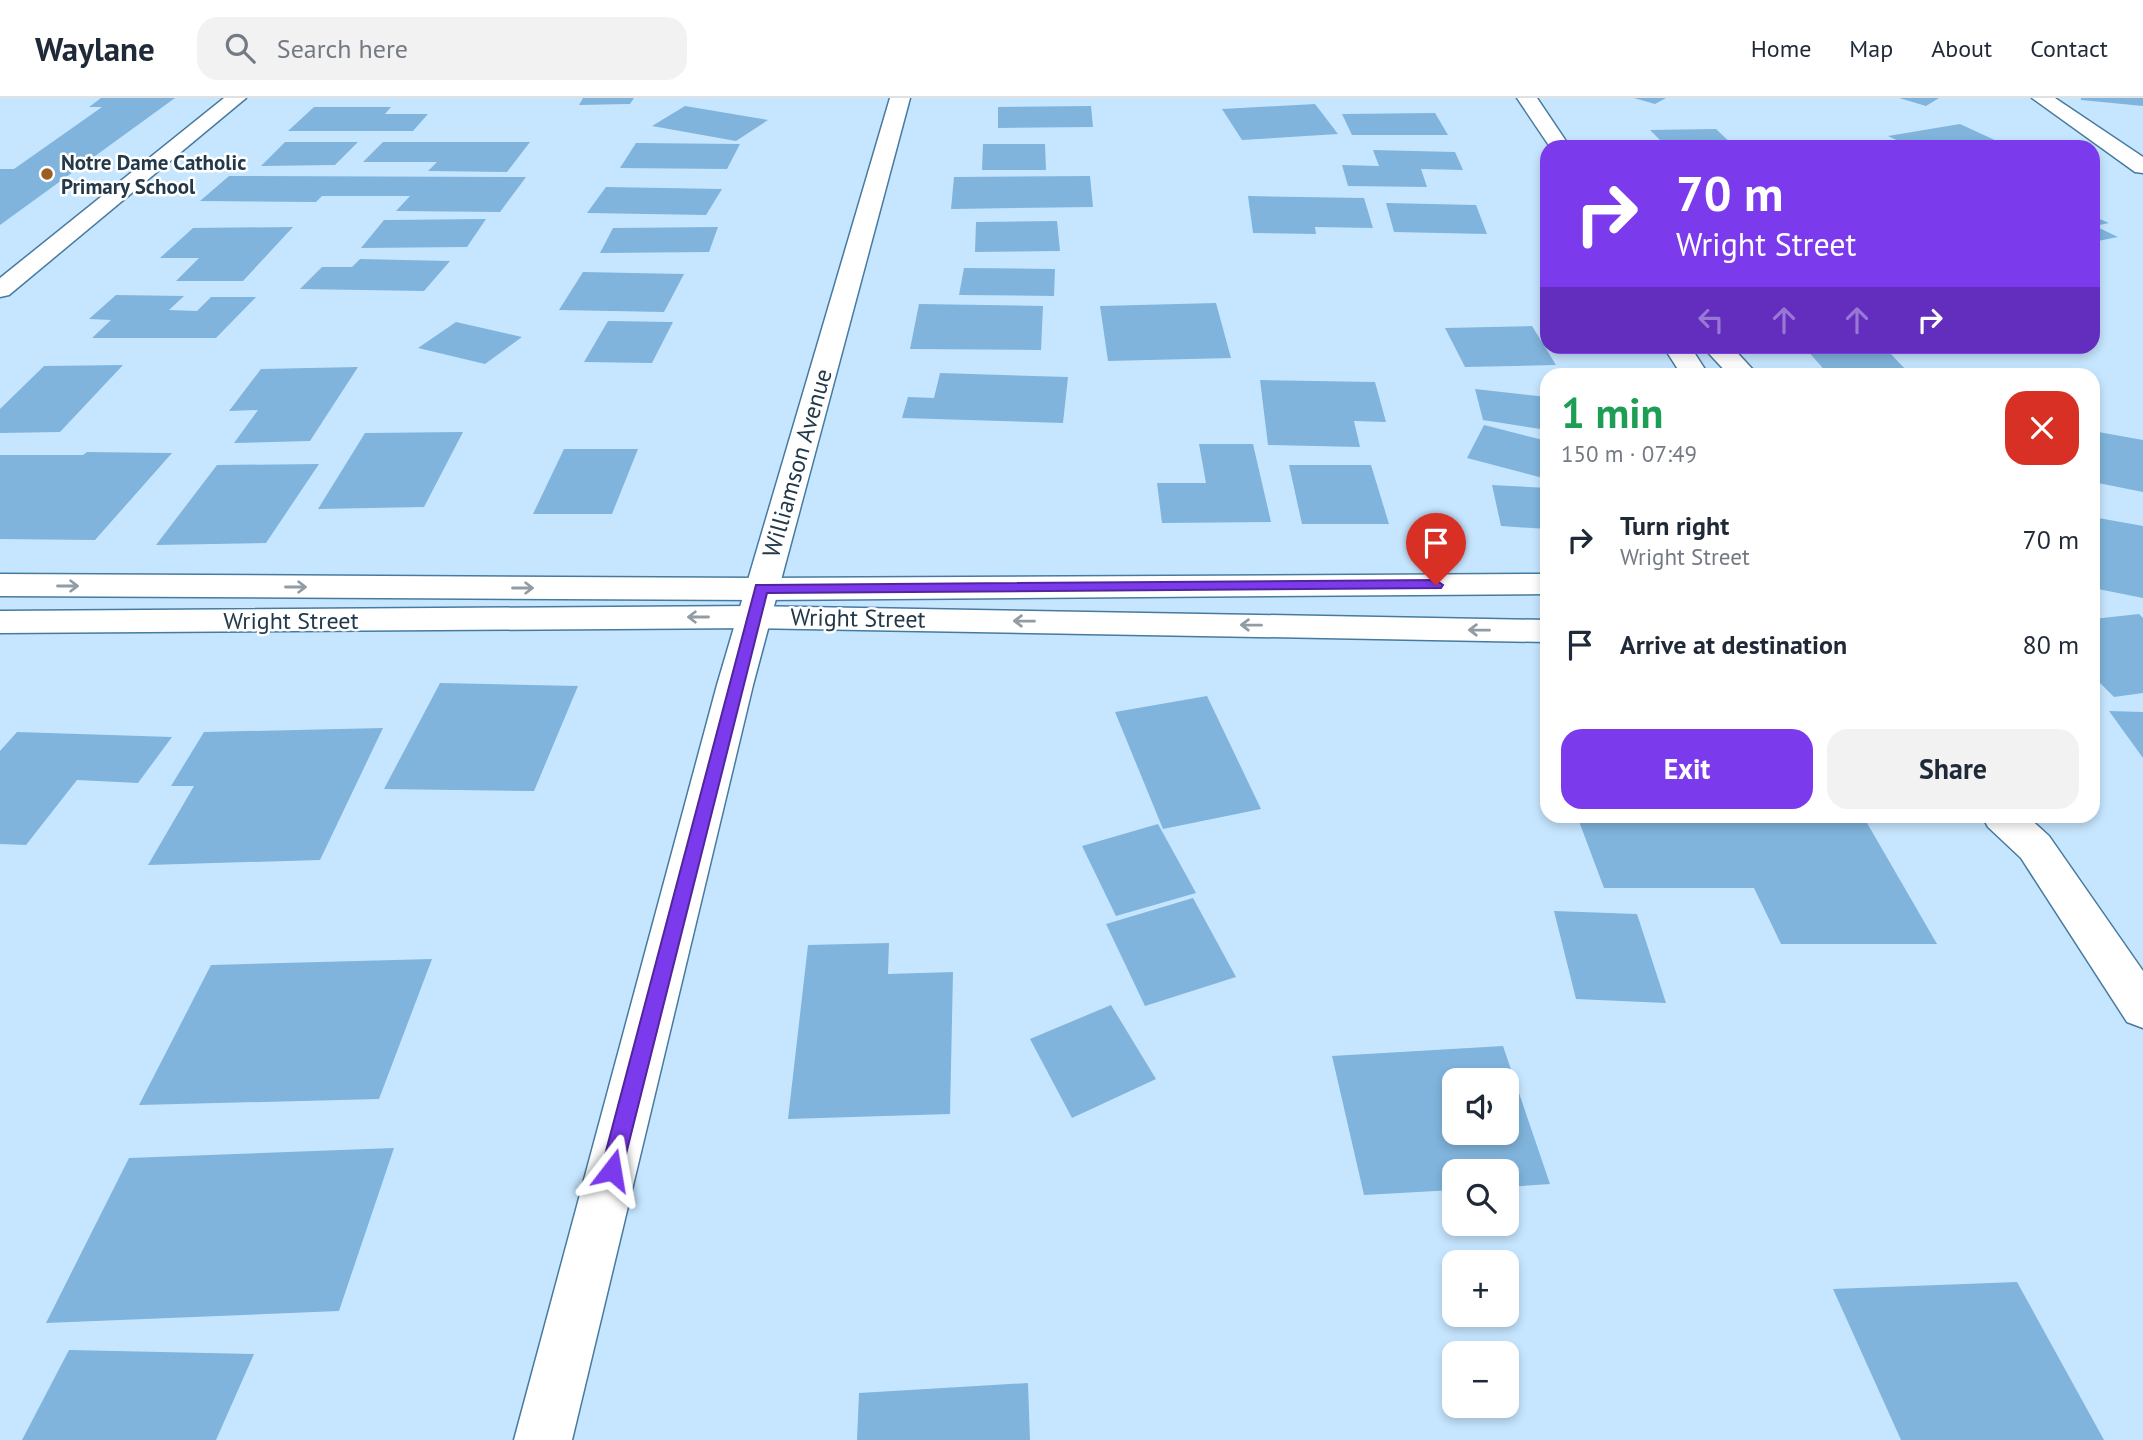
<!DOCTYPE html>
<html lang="en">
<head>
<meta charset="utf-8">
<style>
  body { margin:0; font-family:"PT Sans",sans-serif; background:#f2f2f3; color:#1f2937; height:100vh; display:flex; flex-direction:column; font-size:26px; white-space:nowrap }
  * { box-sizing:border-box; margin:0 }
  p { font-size:23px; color:#747a83 }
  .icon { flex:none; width:38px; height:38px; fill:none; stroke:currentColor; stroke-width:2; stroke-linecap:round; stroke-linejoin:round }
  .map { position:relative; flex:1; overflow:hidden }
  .sheet { position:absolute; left:1540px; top:270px; width:560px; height:455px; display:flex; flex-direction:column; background:#fff; border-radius:21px; box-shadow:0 4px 10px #0003 }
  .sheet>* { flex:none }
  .banner { position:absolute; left:1540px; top:42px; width:560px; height:214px; border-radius:21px; box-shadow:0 4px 10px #0003; background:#7c3aed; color:#fff; overflow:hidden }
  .fabs { position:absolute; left:1442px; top:970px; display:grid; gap:14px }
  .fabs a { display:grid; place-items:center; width:77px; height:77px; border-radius:14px; background:#fff; box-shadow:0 4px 10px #0003; font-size:35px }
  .pin { position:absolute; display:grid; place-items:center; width:60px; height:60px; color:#fff; margin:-72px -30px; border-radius:50% 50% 50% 0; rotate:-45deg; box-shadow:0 0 7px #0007 }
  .pin .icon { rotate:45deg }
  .me { position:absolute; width:77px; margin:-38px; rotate:14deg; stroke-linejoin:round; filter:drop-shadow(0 0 5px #0008) }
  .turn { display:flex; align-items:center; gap:24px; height:147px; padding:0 21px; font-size:32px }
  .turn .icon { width:91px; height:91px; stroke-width:2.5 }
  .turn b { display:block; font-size:49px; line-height:60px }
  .lanes { display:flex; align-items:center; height:66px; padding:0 21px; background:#0003; justify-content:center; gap:35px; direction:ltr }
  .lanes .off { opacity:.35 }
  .round { display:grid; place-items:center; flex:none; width:74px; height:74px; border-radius:21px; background:#f2f2f3 }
  .headline { display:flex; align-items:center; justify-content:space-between; height:119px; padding:0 21px }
  h1 { font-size:42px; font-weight:700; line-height:52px; color:#1e9e55 }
  .cta { display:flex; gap:14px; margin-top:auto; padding:14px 21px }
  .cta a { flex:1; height:80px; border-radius:21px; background:#7c3aed; color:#fff; font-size:28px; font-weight:700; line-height:80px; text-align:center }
  .cta a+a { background:#f2f2f3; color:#1f2937 }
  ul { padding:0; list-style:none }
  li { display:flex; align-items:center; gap:21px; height:105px; padding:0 21px }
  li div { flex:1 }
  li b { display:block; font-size:26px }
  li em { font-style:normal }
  header { display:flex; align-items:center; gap:42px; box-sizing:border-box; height:98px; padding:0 35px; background:#fff; border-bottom:2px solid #e0e1e3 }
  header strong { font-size:33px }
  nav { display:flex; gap:38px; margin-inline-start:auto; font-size:24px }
  .search { width:490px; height:63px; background:#f2f2f3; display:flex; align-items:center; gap:18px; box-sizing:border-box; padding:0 24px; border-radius:21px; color:#747a83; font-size:26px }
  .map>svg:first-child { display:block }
  .building { fill:#80b4dc; fill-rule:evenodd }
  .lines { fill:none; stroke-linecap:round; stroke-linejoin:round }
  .street-casing { stroke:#477a9f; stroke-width:3 }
  .secondary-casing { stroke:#477a9f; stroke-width:3 }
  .street { fill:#fff; fill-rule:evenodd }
  .secondary { fill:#fff; fill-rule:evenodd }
  .oneway { stroke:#919ca4 }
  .route { fill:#7c3aed; stroke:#51269a; stroke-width:2 }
  .poi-dot { fill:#9b6021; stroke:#fff; stroke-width:2.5 }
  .labels { text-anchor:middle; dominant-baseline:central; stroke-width:5; stroke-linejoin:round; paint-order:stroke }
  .far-poi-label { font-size:21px; font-weight:bold; fill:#233949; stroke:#fff; text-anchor:start }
  .street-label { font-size:24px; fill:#233949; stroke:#fff }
</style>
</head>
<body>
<header>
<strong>Waylane</strong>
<div class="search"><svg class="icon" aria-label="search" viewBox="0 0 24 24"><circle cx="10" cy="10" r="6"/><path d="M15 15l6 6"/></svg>Search here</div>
<nav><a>Home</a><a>Map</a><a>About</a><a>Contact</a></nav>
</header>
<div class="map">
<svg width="2143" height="1342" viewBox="0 0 2143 1342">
  <rect width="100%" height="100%" fill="#c6e6ff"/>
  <g class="building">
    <path d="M101,0H175L0,127V71H14L102,9H89Z"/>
    <path d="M583,0H634L630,6L579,7Z"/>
    <path d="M1634,0H1666L1655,6Z"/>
    <path d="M1899,0H1939L1926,8Z"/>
    <path d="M2081,0H2143V8L2081,2Z"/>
    <path d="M1315,6L1338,36L1242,42L1222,11Z"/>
    <path d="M685,8L768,22L736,43L652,28Z"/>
    <path d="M1091,8L1093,29L998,30V9Z"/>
    <path d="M314,9H391L385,16H428L413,33H288Z"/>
    <path d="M1435,15L1448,37H1352L1342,16Z"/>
    <path d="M1960,26L1999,44L1968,49H1911L1888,38Z"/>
    <path d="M1716,31L1735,49H1667L1650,32Z"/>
    <path d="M285,44H358L335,67L261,68Z"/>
    <path d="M383,44H530L507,74L428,73L437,64H363Z"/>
    <path d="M636,45L740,46L727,71L620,70Z"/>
    <path d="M983,46H1045L1046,72H982Z"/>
    <path d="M1373,52L1455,54L1463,72L1421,71L1427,89L1348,88L1342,67L1379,68Z"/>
    <path d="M229,78L526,79L500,114L396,113L410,98H322L316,104L200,103Z"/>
    <path d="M1090,78L1093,109L951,111L954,79Z"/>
    <path d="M606,89L722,91L706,117L587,115Z"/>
    <path d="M1248,98L1364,100L1373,130L1315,129L1316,136L1253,135Z"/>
    <path d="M1386,105L1476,107L1487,136L1394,134Z"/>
    <path d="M2093,118L2109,125L2095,128L2118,139L2093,144Z"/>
    <path d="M486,121L467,149L361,150L384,122Z"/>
    <path d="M1057,123L1060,153L975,154L976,124Z"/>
    <path d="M293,129L243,183H176L199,160H160L193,130Z"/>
    <path d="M718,129L709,154L600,155L613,130Z"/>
    <path d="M360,161L450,163L424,193L300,191L322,169H352Z"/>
    <path d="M964,170L1055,171L1054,198L959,197Z"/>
    <path d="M583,174L684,176L664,214L559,212Z"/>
    <path d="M116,197L184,198L169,212L197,213L211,199H256L216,240H92L111,222L89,221Z"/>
    <path d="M1216,205L1231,260L1108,263L1100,208Z"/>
    <path d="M919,206L1043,208L1041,252L910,251Z"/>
    <path d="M608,223L673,224L652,265L584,264Z"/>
    <path d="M456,224L522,239L485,266L418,250Z"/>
    <path d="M1532,228L1556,267L1465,269L1445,230Z"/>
    <path d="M1886,251L1910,276H1828L1807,252Z"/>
    <path d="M123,267L60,334L0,335V311L44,268Z"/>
    <path d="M358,269L310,343L234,345L258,312L229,313L261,271Z"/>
    <path d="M940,275L1068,279L1063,325L902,320L908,299L934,300Z"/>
    <path d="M1260,282L1375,284L1386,324L1354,323L1360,349L1268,347Z"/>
    <path d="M1475,291L1547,299V332L1483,322Z"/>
    <path d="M1484,327L1547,343V381L1467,360Z"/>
    <path d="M2093,333L2143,342V394L2093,384Z"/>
    <path d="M463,334L424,409L318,411L365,335Z"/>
    <path d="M1199,346H1253L1271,424L1162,425L1157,385H1206Z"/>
    <path d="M564,351H638L612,416H533Z"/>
    <path d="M87,354L172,355L95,442L0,441V357H83Z"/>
    <path d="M319,366L266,445L156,447L217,367Z"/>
    <path d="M1289,367H1371L1389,426H1302Z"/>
    <path d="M1492,387L1547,390V431L1501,428Z"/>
    <path d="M2093,419L2143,428V500L2093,490Z"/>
    <path d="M2139,516L2143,520V595L2114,599L2093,578V521Z"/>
    <path d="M440,585L578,588L534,693L384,691Z"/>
    <path d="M1207,598L1261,711L1163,731L1115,614Z"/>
    <path d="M2109,613L2143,614V660Z"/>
    <path d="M383,630L320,762L148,767L194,688H171L204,634Z"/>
    <path d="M17,634L172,639L138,685L77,682L26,747L0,746V653Z"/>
    <path d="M1577,718H1863L1937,846H1781L1754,790H1604Z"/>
    <path d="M1158,726L1196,795L1116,818L1082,748Z"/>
    <path d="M1193,800L1236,879L1145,908L1106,826Z"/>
    <path d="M1554,813L1637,816L1666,905L1576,901Z"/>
    <path d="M889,845L888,876L953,874L950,1016L788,1021L808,847Z"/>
    <path d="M432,861L379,1001L139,1007L211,867Z"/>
    <path d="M1111,907L1156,981L1072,1020L1030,941Z"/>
    <path d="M1503,948L1550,1086L1507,1089V1073H1454V1092L1364,1097L1332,958ZM1454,982H1507V1034H1454Z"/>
    <path d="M394,1050L339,1213L46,1225L129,1060Z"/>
    <path d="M2017,1184L2104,1342H1901L1833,1191Z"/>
    <path d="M69,1252L254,1256L216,1342H22Z"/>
    <path d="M1028,1285L1030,1342H857L859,1295Z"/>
  </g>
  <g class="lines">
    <defs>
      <g id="street">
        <path d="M224,0H246L9,197L0,199V180Z"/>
        <path d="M890,0H910L753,587L572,1342H514L717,587Z"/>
        <path d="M2032,0H2055L2143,59V75L2135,74Z"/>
      </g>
      <g id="secondary">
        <path d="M1517,0H1537L1570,49H1550Z"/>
        <path d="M1663,248H1690L1708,276H1681Z"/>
        <path d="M1702,248H1731L1757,276H1728Z"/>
        <path d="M0,476L761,480L1547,476V496L761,502L0,498Z"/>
        <path d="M754,508L1547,522V544L754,530L0,535V513Z"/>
        <path d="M1982,718H2027L2049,738L2143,873V930L2127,924L2021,760L1988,729Z"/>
      </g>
    </defs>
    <use href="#street" class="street-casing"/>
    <use href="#secondary" class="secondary-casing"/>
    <use href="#street" class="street"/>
    <use href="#secondary" class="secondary"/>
  </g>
  <defs><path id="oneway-shaft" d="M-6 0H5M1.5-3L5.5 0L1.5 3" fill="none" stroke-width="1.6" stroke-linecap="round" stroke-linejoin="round" transform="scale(1.75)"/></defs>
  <g class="oneway">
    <use href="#oneway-shaft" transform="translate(68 488)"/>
    <use href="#oneway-shaft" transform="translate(296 489)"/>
    <use href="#oneway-shaft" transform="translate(523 490)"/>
    <use href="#oneway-shaft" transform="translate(698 519) rotate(180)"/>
    <use href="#oneway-shaft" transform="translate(1024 523) rotate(-179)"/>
    <use href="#oneway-shaft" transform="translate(1251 527) rotate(-179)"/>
    <use href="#oneway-shaft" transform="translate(1479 532) rotate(-179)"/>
  </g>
  <path class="route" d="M1436,482L1443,487L1441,490L767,495L622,1072L619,1079L612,1082L604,1079L601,1072L756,487Z"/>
  <circle class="poi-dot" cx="47" cy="76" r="7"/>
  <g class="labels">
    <g class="far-poi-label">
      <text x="61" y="64">Notre Dame Catholic<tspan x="61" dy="24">Primary School</tspan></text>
    </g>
    <g class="street-label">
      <text transform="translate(797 365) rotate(-74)">Williamson Avenue</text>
      <text transform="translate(858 520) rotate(1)">Wright Street</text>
      <text x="291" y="522">Wright Street</text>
    </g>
  </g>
</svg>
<div class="fabs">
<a><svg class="icon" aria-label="sound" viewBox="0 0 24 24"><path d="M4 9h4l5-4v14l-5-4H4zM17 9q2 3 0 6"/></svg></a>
<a><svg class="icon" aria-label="search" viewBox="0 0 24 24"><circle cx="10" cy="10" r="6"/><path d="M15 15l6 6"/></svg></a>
<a>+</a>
<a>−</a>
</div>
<div class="pin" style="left:1436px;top:487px;background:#d93025"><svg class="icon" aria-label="arrive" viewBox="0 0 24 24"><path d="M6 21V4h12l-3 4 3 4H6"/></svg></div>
<svg class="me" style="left:612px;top:1072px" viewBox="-20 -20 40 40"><path d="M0-17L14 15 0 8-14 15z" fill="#7c3aed" stroke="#fff" stroke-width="4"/></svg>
<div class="banner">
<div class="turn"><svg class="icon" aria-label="right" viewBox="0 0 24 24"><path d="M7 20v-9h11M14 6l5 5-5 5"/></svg><div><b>70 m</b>Wright Street</div></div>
<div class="lanes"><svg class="icon off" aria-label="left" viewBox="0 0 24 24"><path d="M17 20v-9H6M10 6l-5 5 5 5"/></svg><svg class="icon off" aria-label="ahead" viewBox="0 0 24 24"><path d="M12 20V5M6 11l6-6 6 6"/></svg><svg class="icon off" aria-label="ahead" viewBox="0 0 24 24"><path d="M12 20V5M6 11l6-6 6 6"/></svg><svg class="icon" aria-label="right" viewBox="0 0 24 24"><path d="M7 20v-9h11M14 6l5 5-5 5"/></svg></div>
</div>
<section class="sheet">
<div class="headline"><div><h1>1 min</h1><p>150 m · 07:49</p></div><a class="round" style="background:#d93025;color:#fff"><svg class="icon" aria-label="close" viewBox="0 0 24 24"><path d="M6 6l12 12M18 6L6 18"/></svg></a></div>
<ul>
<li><svg class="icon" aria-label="right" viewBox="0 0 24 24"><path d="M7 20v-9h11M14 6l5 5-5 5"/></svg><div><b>Turn right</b><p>Wright Street</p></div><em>70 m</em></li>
<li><svg class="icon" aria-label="arrive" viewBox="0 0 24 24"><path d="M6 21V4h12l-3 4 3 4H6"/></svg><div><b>Arrive at destination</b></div><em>80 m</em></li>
</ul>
<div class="cta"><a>Exit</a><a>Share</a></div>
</section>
</div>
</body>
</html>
